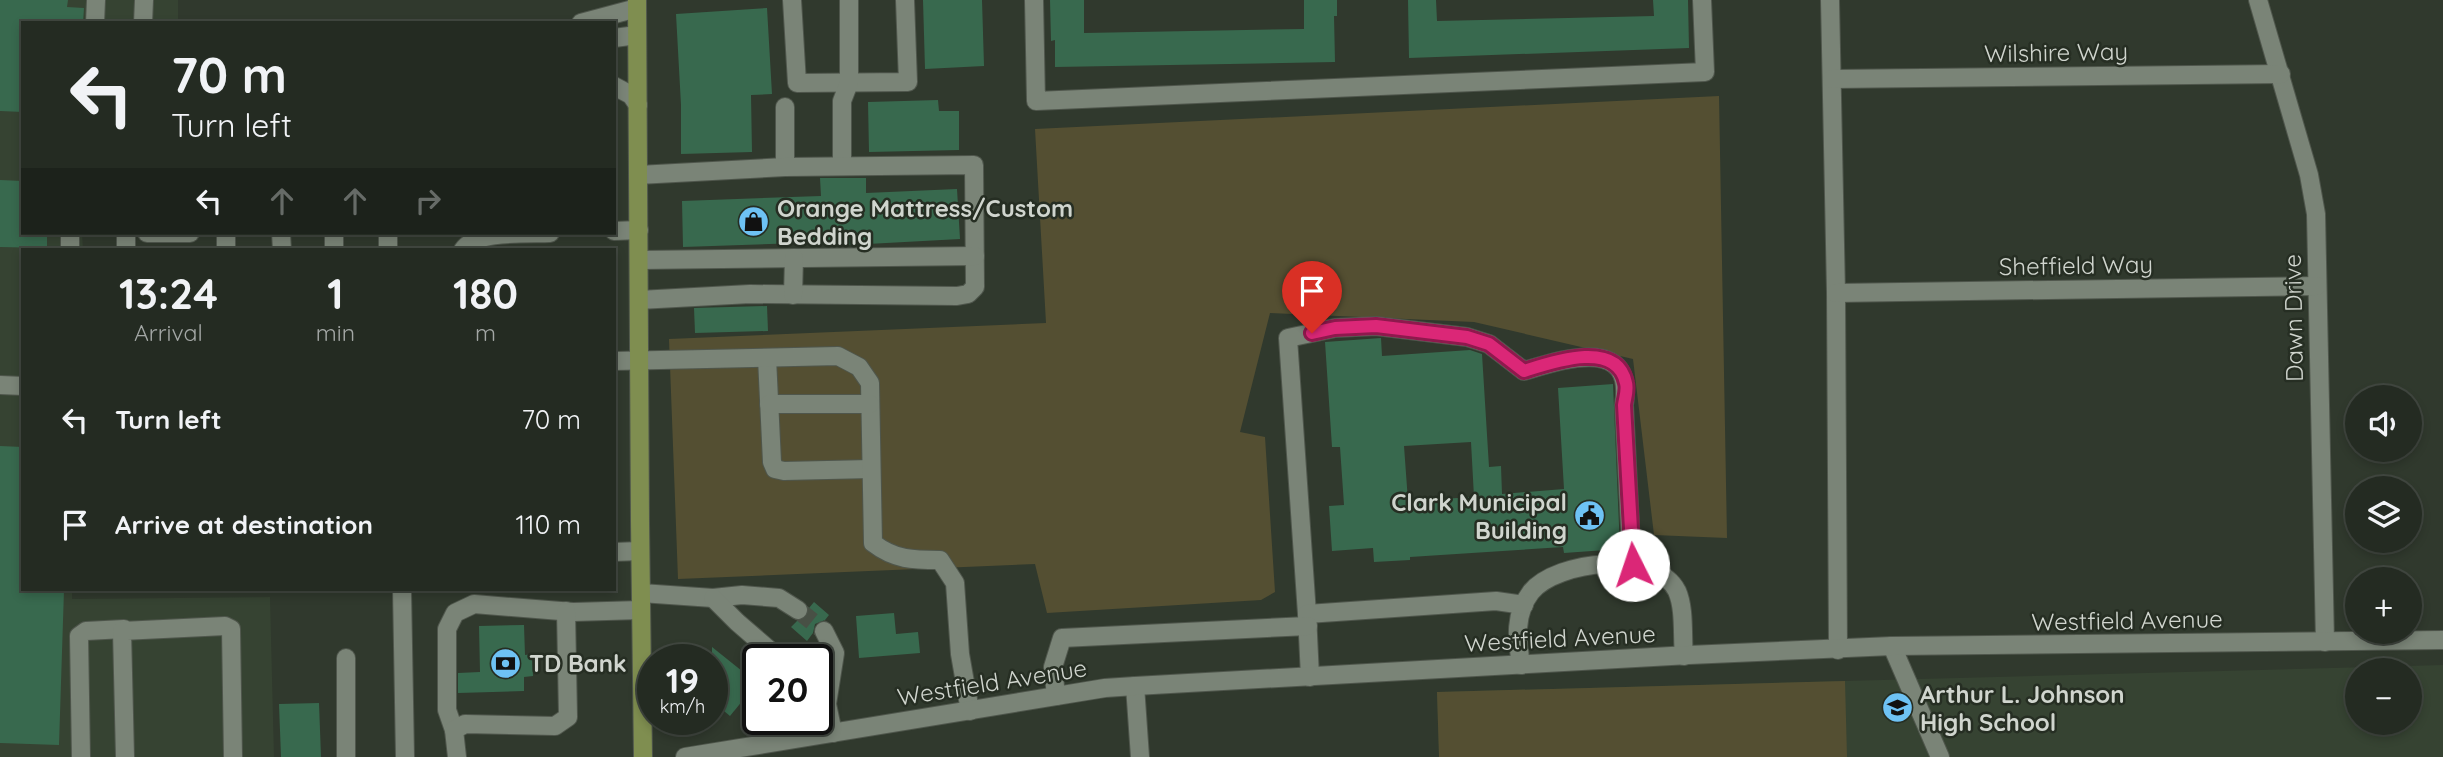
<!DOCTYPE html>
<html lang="en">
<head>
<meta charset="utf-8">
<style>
  body { margin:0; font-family:Quicksand,sans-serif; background:#2c332a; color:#f1f3f6; height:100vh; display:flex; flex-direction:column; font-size:26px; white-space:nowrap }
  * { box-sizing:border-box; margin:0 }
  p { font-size:23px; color:#a3a7a5 }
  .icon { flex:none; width:38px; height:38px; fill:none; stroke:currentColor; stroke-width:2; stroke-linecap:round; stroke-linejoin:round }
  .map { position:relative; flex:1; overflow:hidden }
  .sheet { position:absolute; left:21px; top:248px; width:595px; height:343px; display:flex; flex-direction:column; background:#242b22; border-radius:0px; box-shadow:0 4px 10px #0003,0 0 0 2px #414740 }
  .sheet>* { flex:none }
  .top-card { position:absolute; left:21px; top:21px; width:595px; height:214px; border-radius:0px; box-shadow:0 4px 10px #0003,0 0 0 2px #414740; background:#242b22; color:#f1f3f6; overflow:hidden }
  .tools { position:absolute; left:2345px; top:385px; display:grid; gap:14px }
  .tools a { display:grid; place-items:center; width:77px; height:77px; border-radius:50%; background:#242b22; box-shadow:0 4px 10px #0003,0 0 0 2px #414740; font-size:35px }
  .speed { position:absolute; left:637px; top:644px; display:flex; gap:14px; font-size:35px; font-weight:700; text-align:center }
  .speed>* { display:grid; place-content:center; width:91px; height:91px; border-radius:50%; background:#242b22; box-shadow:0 4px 10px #0003,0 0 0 2px #414740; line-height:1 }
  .speed small { font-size:18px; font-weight:400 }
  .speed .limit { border:4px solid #111; border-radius:10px; background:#fff; color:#111 }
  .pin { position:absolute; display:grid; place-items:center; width:60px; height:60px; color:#fff; margin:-72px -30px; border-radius:50% 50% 50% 0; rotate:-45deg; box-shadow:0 0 7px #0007 }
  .pin .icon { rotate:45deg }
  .me { position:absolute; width:77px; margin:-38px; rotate:356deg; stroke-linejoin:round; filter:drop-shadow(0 0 5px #0008) }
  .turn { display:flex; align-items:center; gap:24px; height:147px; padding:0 35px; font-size:32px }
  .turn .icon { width:91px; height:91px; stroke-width:2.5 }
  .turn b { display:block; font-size:49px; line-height:60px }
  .lanes { display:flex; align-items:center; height:66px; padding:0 35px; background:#0003; justify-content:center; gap:35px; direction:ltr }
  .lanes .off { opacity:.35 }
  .eta { display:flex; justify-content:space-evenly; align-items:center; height:119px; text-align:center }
  .eta b { font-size:42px; font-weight:800; line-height:49px }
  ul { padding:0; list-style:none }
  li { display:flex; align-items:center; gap:21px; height:105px; padding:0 35px }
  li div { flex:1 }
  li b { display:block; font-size:26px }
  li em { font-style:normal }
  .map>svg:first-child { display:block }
  .built { fill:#364332; fill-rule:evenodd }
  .green { fill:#544f32 }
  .building { fill:#38694e; fill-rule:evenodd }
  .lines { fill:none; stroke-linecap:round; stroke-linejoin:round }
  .minor-tunnel { stroke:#485045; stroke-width:18; stroke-dasharray:18 9; stroke-linecap:butt }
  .minor-casing { stroke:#4f564c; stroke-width:20 }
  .major-casing { stroke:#4f564c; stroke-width:20 }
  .minor { stroke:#7a8477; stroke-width:18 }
  .major { stroke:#7f8e50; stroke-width:18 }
  .route-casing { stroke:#8e194d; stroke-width:18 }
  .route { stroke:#db2777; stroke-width:12 }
  .labels { text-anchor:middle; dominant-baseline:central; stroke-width:5; stroke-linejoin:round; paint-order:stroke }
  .street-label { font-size:24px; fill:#d0d5ce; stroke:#262e23 }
  .poi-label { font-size:24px; font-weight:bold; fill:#d0d5ce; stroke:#262e23; text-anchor:start }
</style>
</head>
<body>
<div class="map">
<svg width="2443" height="757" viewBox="0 0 2443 757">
  <rect width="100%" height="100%" fill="#30392d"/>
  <g class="built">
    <path d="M0,0H178V23H23V233H82L83,250H23V590H72V599L270,597L274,757H0Z"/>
    <path d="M2443,665V757H1439L1437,692ZM2357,670H2410V723H2357Z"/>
  </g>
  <g class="green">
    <path d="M1719,96L1727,538L1654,535L1633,359L1474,322L1270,313L1240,432L1265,437L1275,592L1261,600L1047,613L1035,564L678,579L669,339L1046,323L1035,129Z"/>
    <path d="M1845,681L1847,757H1439L1437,692Z"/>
  </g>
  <g class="building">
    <path d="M0,0H68L67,7L84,8L83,23H23V112L0,111Z"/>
    <path d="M923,0H982L984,66L925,69Z"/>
    <path d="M1050,0H1084V33L1304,29V0H1337V16H1334L1335,62L1055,67V40L1051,41Z"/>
    <path d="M1408,0H1436L1437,21L1654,16L1653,0H1688L1689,48L1409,58Z"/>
    <path d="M767,8L772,94L751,95L752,152L681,154V105L676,14Z"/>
    <path d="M938,100L939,111H959V150L869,152L868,102Z"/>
    <path d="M820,178H866V193L957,189L960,239L831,246L830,242L683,247L682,201L821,196Z"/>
    <path d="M0,180L23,181V233H47V248L0,247Z"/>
    <path d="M767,306L768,331L695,333L694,308Z"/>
    <path d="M1381,338L1382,356L1470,350L1482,354L1489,467L1501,466L1502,494L1564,489L1558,388L1613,384L1620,549L1564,553L1563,547L1410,557V560L1374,562L1373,548L1332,551L1329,506L1344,505L1340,447H1332L1325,342ZM1471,442L1474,497L1408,501L1404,446Z"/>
    <path d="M0,446L23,447V590H64L59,745L0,743Z"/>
    <path d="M814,602L829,615L825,620L815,624L813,633L807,641L791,627L797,621L807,617L809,608Z"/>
    <path d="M894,613L896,634L918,632L920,653L859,658L856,616Z"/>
    <path d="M524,625L525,655L532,654L533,676L524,677V691L458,693V673L480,672L479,626Z"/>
    <path d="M712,647L757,683L730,716L712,701Z"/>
    <path d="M319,703L321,757H281L279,704Z"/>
  </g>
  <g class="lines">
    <path class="minor-tunnel" d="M798,610L824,631"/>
    <defs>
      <g id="minor">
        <path d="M792,0L797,83L908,82L905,0"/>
        <path d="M1034,0L1036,101L1705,72L1702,0"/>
        <path d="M1830,0L1836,293L1838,650"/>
        <path d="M2258,0L2309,175L2316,214L2325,642"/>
        <path d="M95,23L96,0"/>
        <path d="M143,23L144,0"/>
        <path d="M581,23L637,8"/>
        <path d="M614,38L637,35"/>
        <path d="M1832,79L2281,74"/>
        <path d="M614,86L631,95L638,105"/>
        <path d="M785,107V167"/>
        <path d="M842,166V101L849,83V0"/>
        <path d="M638,175L785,167L974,165L975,287L968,294L957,296L750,294L639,300"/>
        <path d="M614,231L639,230"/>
        <path d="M70,233V250"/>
        <path d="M147,233H190"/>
        <path d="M281,233L282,250"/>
        <path d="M334,233V250"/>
        <path d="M388,233V250"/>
        <path d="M126,250V233"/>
        <path d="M226,250V233"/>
        <path d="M463,250C476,230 528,234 550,233"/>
        <path d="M639,260L975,256"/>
        <path d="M1836,293L2317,286"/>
        <path d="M793,295L794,258"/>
        <path d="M767,358L772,462L775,469L784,471L871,469"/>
        <path d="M614,361L838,356L859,367L870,383L873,543C895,560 913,560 940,560L955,583L960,654L970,711"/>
        <path d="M0,385L23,386"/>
        <path d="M769,404H870"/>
        <path d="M614,552L640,551"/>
        <path d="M402,590L405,757"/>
        <path d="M641,593L713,598L742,595L779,598L798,610"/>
        <path d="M713,598L737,622L781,660"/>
        <path d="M1307,614L1288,338L1335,328L1376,326L1467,337L1489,344L1524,371C1564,359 1635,335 1624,405L1632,565"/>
        <path d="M824,631L835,653L827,704L833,733"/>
        <path d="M1892,646L1940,757"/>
        <path d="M346,658V757"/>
        <path d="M1521,665C1517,639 1514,614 1531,592C1557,560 1656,550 1677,591C1685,609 1682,636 1684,656"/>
        <path d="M1310,677L1307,614L1496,601L1524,605"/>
        <path d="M1135,686L1140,757"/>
        <path d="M1056,696L1053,667L1062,638L1308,626"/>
        <path d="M454,730L447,710V629L455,613L474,604L573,612L641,610"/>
        <path d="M81,757L79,636L86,631L124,629"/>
        <path d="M125,757L122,631L225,626L231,629L233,757"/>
        <path d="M457,757L454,730L465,724L555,726L568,717L566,611"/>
        <path d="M685,757L1105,688L1135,686L1689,655L1892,646L2443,640"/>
      </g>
      <path id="major" d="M637,0L640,522L643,757"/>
    </defs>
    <use href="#minor" class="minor-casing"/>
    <use href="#major" class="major-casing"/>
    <use href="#minor" class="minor"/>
    <use href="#major" class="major"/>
  </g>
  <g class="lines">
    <defs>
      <path id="route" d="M1312,333L1335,328L1376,326L1467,337L1489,344L1524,371C1552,362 1617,339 1626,383C1628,390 1625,398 1624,405L1633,565"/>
    </defs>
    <use href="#route" class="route-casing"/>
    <use href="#route" class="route"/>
  </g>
  <defs>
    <symbol id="shop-disc" viewBox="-11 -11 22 22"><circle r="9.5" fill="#6ec2f4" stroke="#262e23"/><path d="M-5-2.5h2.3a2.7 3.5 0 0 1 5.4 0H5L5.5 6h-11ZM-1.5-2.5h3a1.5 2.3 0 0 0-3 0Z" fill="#111"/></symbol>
    <symbol id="civic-disc" viewBox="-11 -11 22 22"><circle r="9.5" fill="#6ec2f4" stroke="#262e23"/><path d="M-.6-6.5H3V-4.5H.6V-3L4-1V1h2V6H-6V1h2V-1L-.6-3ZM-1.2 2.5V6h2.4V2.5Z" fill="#111"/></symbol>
    <symbol id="bank-disc" viewBox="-11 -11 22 22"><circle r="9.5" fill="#6ec2f4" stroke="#262e23"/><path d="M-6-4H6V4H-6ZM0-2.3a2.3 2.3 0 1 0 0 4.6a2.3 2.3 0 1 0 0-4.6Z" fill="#111"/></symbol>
    <symbol id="school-disc" viewBox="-11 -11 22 22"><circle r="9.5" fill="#6ec2f4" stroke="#262e23"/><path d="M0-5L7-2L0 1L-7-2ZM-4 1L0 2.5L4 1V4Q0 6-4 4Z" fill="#111"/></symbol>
  </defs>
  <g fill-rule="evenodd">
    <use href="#shop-disc" x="736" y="204" width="35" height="35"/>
    <use href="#civic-disc" x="1572" y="498" width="35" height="35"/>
    <use href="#bank-disc" x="488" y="646" width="35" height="35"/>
    <use href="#school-disc" x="1880" y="690" width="35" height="35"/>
  </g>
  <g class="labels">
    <g class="street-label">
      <text transform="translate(2056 52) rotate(-1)">Wilshire Way</text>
      <text transform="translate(2076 265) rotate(-1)">Sheffield Way</text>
      <text transform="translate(2293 318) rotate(-91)">Dawn Drive</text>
      <text transform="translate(2127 620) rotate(-1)">Westfield Avenue</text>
      <text transform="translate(1560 638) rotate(-3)">Westfield Avenue</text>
      <text transform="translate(992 682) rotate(-9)">Westfield Avenue</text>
    </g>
    <g class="poi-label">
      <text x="777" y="208">Orange Mattress/Custom<tspan x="777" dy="28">Bedding</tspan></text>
      <text x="1567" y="502" text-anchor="end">Clark Municipal<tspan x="1567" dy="28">Building</tspan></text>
      <text x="529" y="663">TD Bank</text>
      <text x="1920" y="694">Arthur L. Johnson<tspan x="1920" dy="28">High School</tspan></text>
    </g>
  </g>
</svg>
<div class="tools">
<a><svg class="icon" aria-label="sound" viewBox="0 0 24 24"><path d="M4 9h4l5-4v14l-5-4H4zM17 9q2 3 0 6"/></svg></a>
<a><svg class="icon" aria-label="layers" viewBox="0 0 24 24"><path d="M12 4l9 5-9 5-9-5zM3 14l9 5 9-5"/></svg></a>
<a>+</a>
<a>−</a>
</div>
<div class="speed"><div>19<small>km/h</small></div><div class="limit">20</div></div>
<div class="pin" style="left:1312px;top:333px;background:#d93025"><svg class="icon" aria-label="arrive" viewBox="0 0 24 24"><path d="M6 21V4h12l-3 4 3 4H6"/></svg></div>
<svg class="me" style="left:1633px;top:565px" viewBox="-20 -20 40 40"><circle r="19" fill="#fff"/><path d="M0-13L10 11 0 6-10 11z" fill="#db2777"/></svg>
<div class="top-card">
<div class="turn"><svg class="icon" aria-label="left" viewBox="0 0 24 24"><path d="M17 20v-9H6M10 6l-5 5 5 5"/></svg><div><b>70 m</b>Turn left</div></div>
<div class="lanes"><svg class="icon" aria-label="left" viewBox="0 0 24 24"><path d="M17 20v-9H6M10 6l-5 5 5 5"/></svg><svg class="icon off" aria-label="ahead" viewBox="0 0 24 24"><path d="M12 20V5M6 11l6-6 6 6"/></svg><svg class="icon off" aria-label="ahead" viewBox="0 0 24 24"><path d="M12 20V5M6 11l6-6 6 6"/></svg><svg class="icon off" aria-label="right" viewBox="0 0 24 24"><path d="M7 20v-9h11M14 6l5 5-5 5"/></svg></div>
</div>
<section class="sheet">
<div class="eta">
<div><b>13:24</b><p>Arrival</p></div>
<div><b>1</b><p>min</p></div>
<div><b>180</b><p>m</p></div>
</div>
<ul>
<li><svg class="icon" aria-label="left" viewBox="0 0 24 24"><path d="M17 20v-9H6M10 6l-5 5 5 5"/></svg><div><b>Turn left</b></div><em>70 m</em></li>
<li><svg class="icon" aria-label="arrive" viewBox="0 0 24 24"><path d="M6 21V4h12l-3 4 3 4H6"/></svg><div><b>Arrive at destination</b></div><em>110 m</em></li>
</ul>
</section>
</div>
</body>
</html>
